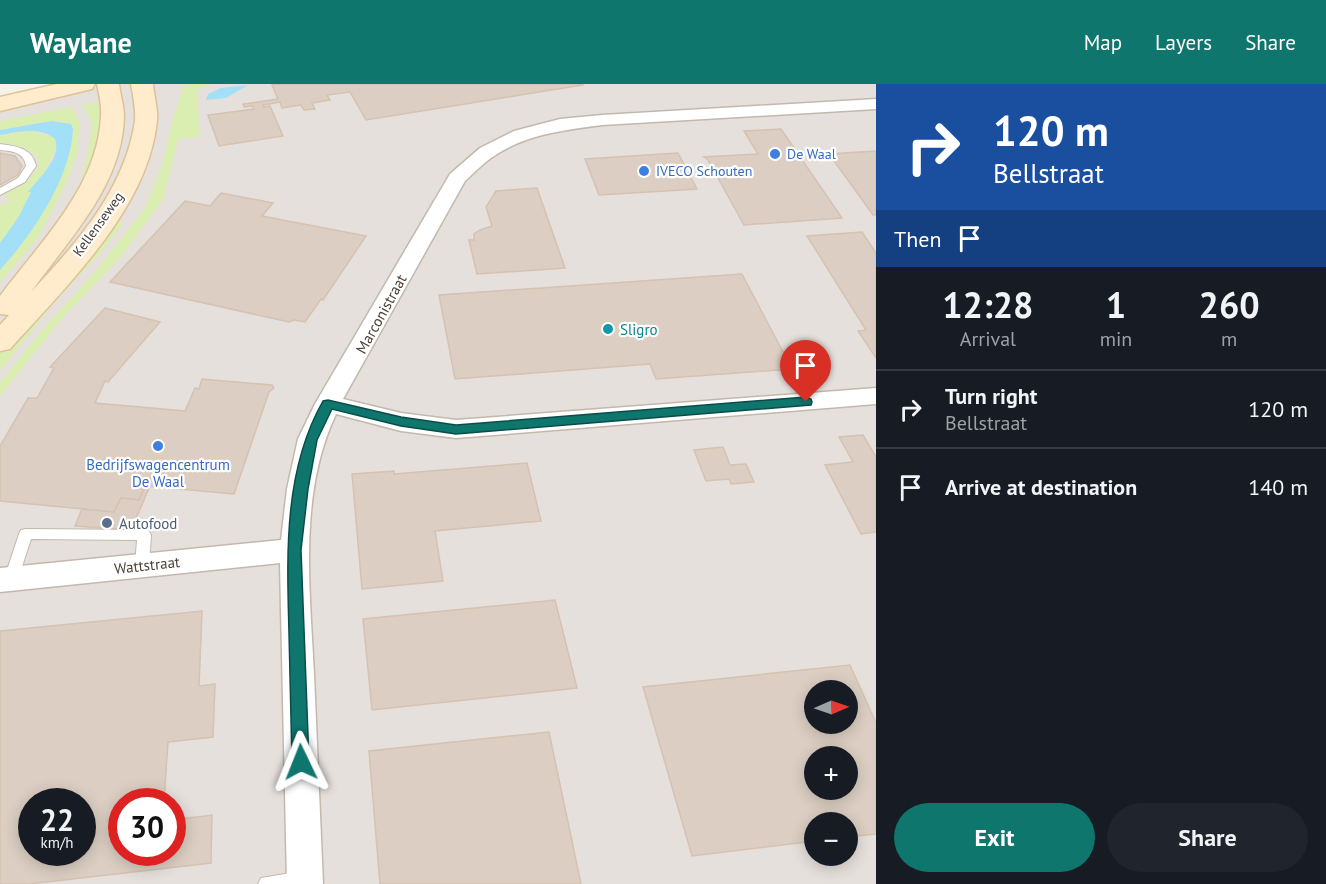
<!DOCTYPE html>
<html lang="en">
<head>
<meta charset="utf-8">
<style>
  body { margin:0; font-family:"PT Sans",sans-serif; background:#20242c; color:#f1f3f6; height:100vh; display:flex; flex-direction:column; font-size:22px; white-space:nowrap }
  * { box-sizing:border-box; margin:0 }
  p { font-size:20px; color:#9ea1a6 }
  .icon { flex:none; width:33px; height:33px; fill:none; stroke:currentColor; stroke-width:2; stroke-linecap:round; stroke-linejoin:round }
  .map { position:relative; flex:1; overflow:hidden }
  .panel { display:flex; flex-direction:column; background:#171b24; width:450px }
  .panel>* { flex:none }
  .top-card { background:#1a4fa0; color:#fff; overflow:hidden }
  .needle { width:39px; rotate:88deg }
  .tools { position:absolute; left:804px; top:596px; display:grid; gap:12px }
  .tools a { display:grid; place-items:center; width:54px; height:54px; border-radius:50%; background:#171b24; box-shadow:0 3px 15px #0003; font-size:30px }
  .speed { position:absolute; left:18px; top:704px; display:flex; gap:12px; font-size:30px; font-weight:700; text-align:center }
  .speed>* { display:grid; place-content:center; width:78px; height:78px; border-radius:50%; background:#171b24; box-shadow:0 3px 15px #0003; line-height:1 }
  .speed small { font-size:15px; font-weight:400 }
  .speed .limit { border:9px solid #d22; background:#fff; color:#111 }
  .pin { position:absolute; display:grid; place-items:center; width:51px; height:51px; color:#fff; margin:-62px -26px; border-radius:50% 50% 50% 0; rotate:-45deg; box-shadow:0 0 6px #0007 }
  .pin .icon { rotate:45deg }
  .me { position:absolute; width:66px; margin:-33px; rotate:358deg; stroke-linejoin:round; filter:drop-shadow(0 0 4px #0008) }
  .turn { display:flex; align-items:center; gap:21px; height:126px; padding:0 18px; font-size:27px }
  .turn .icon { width:78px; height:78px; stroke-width:2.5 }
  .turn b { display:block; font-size:42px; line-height:51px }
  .then { display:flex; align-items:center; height:57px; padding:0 18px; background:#0003; gap:12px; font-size:22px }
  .eta { display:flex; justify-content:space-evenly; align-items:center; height:102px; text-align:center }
  .eta b { font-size:36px; font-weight:700; line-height:42px }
  .button { display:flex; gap:12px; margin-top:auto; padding:12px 18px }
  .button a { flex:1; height:69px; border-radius:36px; background:#0f766e; color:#fff; font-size:24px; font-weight:700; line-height:69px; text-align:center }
  .button a+a { background:#20242c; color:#f1f3f6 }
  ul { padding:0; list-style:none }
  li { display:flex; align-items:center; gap:18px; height:78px; padding:0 18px; border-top:2px solid #363941 }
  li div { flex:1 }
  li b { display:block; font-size:22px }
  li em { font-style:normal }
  header { display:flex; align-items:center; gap:36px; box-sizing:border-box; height:84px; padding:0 30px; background:#0f766e; color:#fff }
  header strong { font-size:28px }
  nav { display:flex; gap:33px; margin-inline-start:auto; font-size:21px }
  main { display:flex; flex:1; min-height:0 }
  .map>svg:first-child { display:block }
  .industrial { fill:#e6e0dc; fill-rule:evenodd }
  .green { fill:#dbeeb1 }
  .water { fill:#a3e0f7 }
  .building { fill:#dccec2; stroke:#d5c2b1; stroke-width:1.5; fill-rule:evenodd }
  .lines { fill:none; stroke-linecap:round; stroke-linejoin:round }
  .lane-casing { stroke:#c3b8ac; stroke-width:2 }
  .street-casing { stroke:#c3b8ac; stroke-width:3 }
  .secondary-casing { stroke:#ddc299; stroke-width:3 }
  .lane { fill:#fff; fill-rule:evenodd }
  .street { fill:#fff; fill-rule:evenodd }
  .secondary { fill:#ffeccc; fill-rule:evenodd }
  .route { fill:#0f766e; stroke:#0a4d48; stroke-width:1.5 }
  .shop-dot { fill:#3f7fe0; stroke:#fff; stroke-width:2 }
  .culture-dot { fill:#0f9aa8; stroke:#fff; stroke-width:2 }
  .service-dot { fill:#5c6f8a; stroke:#fff; stroke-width:2 }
  .labels { text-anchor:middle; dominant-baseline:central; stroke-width:4.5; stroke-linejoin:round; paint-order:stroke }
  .far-shop-label { font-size:14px; fill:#366cbe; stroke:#fff; text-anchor:start }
  .far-street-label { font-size:14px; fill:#4c4137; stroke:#fff }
  .street-label { font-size:15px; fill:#4c4137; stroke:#fff }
  .culture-label { font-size:15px; fill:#0d838f; stroke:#fff; text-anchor:start }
  .shop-label { font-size:15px; fill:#366cbe; stroke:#fff }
  .service-label { font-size:15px; fill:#4e5e75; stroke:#fff; text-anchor:start }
</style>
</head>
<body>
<header>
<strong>Waylane</strong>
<nav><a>Map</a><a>Layers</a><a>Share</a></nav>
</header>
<main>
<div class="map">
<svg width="876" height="800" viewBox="0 0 876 800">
  <rect width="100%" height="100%" fill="#f7f1eb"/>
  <path class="industrial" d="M113,0H876V800H0V28L53,11ZM814,606H848V639H814ZM814,672H848V705H814ZM32,717H82V768H32ZM122,717H172V768H122ZM814,738H848V771H814Z"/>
  <g class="green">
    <path d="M184,0H213L198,5L199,53L178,55L164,114L120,174L61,236L0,312V299L41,247L94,189L145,124L162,82L172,38Z"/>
    <path d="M104,17L107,37L76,119L0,218V211C20,187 78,121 83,92C85,80 89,59 92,43V39L83,21Z"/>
    <path d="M71,23L80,38L77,70L65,102L38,154L0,198V186C29,152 54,115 67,71C70,61 75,49 71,40L51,37L0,46V37Z"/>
    <path d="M29,47L53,52L57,63L43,91L29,107L31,108L18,134L0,159V121L10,118L5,111L30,95L39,82C37,63 16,61 0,60V51Z"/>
    <path d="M118,138L124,139L98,172L58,214L0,287V268L3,264L88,176Z"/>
  </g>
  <g class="water">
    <path d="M248,1L226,14L206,16L208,10L221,4Z"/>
    <path d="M51,37L71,40L73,45C71,94 32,151 0,186V159L18,134L31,108H28C39,94 62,74 55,55C41,42 17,48 0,51V46Z"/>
  </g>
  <g class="building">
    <path d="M282,0H582L583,1L366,36L350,8L327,11L330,16L312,19L315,25L304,26L301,21L282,24L280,18L263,21L264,23L270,22L283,52L219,62L208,31L254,25L253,22L244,23L243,20L278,15L272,1Z"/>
    <path d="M781,45L842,134L744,141L708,76L704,73L758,70L744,47Z"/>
    <path d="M876,67V131H873L829,70Z"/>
    <path d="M0,69L15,72L22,82L18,91L0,101Z"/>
    <path d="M678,69L697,105L599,111L585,75Z"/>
    <path d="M537,104L565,184L477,190L469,156H474V150L480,146L492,142L486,123L496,107Z"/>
    <path d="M221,109L273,119L262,132L366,152L323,216L321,215L305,238L294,236L289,238L110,198L185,117L210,122Z"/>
    <path d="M862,148L876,169V274L858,247L866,246L807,152Z"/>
    <path d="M742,190L792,285L656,295L650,280L455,295L439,211Z"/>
    <path d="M105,224L160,238L108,298L105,297L95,319L185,327L195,304L199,305L202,295L272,301L274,304L269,308L234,410L145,402L139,416L121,414L114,428L0,417V362L28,314H37L54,284L50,283Z"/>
    <path d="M863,351L876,373V448L861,450L825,381L853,378L839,353Z"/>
    <path d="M723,363L730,381L746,380L754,398L731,400L729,395L706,397L694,366Z"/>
    <path d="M527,379L541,437L435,447L443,497L362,505L352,390L394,387V390Z"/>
    <path d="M145,402H150L131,446L75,442L82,425L114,428L121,414L139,416Z"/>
    <path d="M555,516L577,604L372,626L363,535Z"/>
    <path d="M202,527L199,602L215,600L213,653L168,658L164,717H122V768H172V736L212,731L211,779L29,800H0V547ZM32,717H82V768H32Z"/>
    <path d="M850,581L876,639V750L848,753V738H814V757L692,772L643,603ZM814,606H848V639H814ZM814,672H848V705H814Z"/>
    <path d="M549,648L581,800H380L369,667Z"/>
  </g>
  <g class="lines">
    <defs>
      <g id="lane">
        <path d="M0,60C15,62 33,64 36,82L25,98L0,111V104L18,94L26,82C24,68 12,67 0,66Z"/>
        <path d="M26,445L144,446L149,447L151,451L149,482L147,486H137L135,482L137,456L31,455L18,495L16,499L11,501L6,499L4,495L19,450L21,446Z"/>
        <path d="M303,787L309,790L312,796L310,800H258L261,794Z"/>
      </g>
      <path id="street" d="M876,15V25L602,41C565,46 526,50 494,72C483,79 474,89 465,97L343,315L401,329L456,336L876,304V320L456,354L401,347L336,330C298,410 310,505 314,591C317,660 320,730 323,800H287L280,479L0,508V484L281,456L287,405L298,355L315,320L450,90L480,64L514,47L560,35L602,31Z"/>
      <g id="secondary">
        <path d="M57,0H95L92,5L0,27V13Z"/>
        <path d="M97,0H119C120,10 124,22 124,32C123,101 68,156 31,208C76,160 125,105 135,37C136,25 133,12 131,0H153C154,12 158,25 157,36C149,124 66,202 10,265L0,267V241L9,231L0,230V212C40,158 98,103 101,32C102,22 99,10 97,0Z"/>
      </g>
    </defs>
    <use href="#lane" class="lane-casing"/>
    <use href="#street" class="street-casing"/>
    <use href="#secondary" class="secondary-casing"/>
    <use href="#lane" class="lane"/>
    <use href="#street" class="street"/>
    <use href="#secondary" class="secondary"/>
  </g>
  <path class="route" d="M806,313L811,315L812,318L811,321L456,350L401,342L332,325L317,356L308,405L301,466L309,678L307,683L301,686L295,683L292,678C291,635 290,592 289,549C287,472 283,387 323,317L328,316L401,333L456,341Z"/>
  <g class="shop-dot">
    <circle cx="775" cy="70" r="6"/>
    <circle cx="644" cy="87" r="6"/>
    <circle cx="158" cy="362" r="6"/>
  </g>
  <circle class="culture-dot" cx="608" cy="245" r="6"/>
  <circle class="service-dot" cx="107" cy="439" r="6"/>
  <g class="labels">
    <g class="far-shop-label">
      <text x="787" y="70">De Waal</text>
      <text x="656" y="87">IVECO Schouten</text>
    </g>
    <g class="far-street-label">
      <text transform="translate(98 140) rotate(-54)">Kellenseweg</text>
    </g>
    <g class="street-label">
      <text transform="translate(381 230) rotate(-61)">Marconistraat</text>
      <text transform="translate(147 481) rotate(-6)">Wattstraat</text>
    </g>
    <g class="culture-label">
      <text x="620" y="245">Sligro</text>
    </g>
    <g class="shop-label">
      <text x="158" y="380">Bedrijfswagencentrum<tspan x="158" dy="17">De Waal</tspan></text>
    </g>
    <g class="service-label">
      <text x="119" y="439">Autofood</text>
    </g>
  </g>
</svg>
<div class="tools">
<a><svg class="needle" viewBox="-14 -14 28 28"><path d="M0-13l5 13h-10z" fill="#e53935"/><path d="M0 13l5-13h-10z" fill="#9ea1a6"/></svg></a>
<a>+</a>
<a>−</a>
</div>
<div class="speed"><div>22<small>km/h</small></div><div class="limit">30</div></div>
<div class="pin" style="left:806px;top:318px;background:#d93025"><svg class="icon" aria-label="arrive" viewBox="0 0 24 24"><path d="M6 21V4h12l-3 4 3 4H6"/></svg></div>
<svg class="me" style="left:301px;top:678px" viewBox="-20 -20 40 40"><path d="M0-17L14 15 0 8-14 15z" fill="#0f766e" stroke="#fff" stroke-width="4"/></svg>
</div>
<section class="panel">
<div class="top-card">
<div class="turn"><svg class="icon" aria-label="right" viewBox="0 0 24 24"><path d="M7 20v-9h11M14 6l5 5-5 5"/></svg><div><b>120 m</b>Bellstraat</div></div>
<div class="then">Then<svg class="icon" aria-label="arrive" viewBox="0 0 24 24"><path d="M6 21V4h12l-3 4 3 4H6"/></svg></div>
</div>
<div class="eta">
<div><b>12:28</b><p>Arrival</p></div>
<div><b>1</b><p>min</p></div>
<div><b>260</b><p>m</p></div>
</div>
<ul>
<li><svg class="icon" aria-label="right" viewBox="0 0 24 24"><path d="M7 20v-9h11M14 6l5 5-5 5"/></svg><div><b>Turn right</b><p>Bellstraat</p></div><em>120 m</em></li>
<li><svg class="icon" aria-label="arrive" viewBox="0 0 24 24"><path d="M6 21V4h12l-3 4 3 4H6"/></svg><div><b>Arrive at destination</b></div><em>140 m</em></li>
</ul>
<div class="button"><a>Exit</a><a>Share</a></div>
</section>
</main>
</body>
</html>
